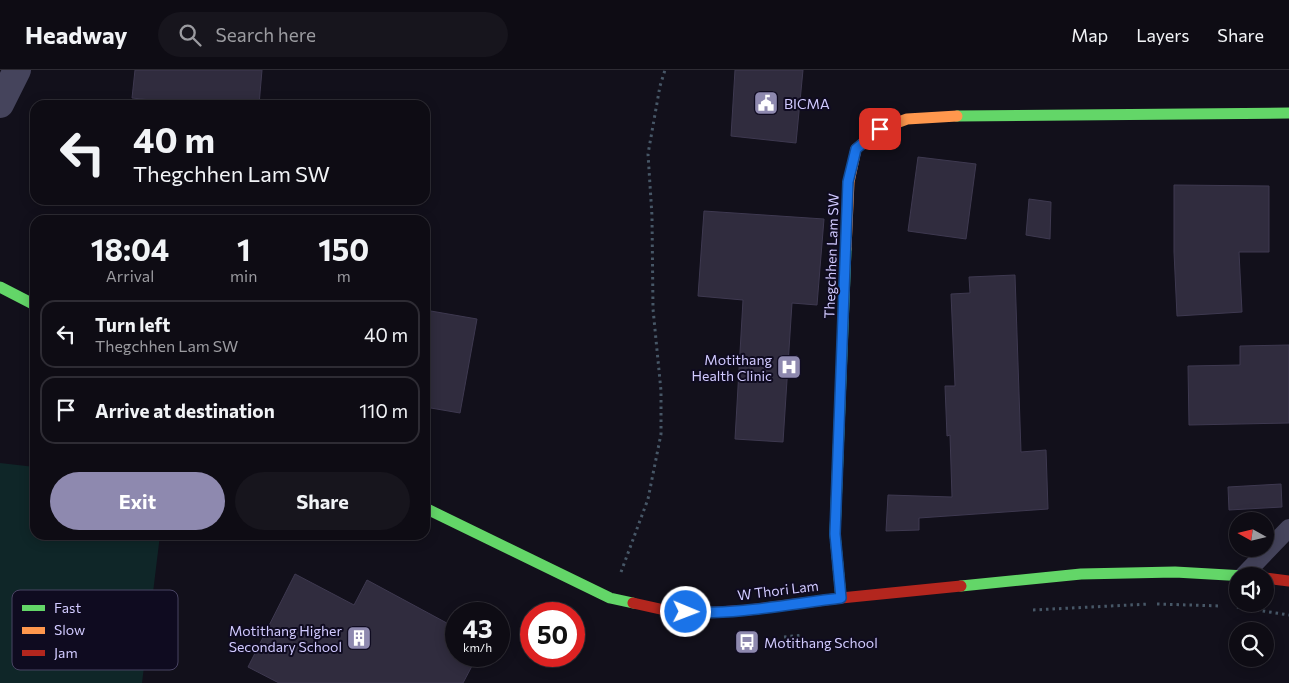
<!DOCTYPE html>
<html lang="en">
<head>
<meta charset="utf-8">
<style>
  body { margin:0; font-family:Commissioner,sans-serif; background:#17151d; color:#f1f3f6; height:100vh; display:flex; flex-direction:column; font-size:19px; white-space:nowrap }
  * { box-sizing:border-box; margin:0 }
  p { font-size:16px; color:#9b9ba0 }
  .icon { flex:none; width:28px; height:28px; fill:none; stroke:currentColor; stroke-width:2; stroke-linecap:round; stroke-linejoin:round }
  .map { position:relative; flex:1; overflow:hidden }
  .sheet { position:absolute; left:30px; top:145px; width:400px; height:325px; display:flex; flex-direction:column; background:#0e0c14; border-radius:15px; box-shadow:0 2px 12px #0003,0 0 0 1px #2e2c34 }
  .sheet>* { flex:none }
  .top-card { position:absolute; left:30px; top:30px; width:400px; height:105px; border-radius:15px; box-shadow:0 2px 12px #0003,0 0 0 1px #2e2c34; background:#0e0c14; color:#f1f3f6; overflow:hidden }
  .needle { width:32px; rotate:278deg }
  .fabs { position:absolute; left:1229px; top:442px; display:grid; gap:10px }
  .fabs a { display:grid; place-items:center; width:45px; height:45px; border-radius:50%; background:#0e0c14; box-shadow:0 2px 12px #0003,0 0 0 1px #2e2c34; font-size:25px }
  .speed { position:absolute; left:445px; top:532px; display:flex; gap:10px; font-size:25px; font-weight:700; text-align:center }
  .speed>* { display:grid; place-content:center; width:65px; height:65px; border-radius:50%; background:#0e0c14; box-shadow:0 2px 12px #0003,0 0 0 1px #2e2c34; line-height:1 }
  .speed small { font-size:12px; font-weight:400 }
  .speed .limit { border:8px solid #d22; background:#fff; color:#111 }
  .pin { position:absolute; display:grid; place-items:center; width:42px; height:42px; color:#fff; margin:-21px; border-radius:10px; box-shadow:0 2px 8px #0006 }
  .me { position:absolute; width:55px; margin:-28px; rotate:91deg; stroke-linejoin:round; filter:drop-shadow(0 0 4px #0008) }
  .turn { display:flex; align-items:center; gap:18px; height:105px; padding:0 20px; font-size:22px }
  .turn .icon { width:65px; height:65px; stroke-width:2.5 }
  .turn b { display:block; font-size:35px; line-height:42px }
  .eta { display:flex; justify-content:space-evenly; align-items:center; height:85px; text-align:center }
  .eta b { font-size:30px; font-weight:700; line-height:35px }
  .primary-button { display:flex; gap:10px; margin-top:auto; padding:10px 20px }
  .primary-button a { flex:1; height:58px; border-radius:30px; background:#8e89af; color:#fff; font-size:20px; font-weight:700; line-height:58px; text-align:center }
  .primary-button a+a { background:#17151d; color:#f1f3f6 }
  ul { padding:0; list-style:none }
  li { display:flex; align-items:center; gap:15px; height:68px; margin:0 10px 8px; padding:0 10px; border:2px solid #2e2c34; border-radius:15px }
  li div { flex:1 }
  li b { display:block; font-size:19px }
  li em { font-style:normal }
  header { display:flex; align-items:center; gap:30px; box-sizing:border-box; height:70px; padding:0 25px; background:#0e0c14; border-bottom:1px solid #2e2c34 }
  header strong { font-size:24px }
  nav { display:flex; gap:28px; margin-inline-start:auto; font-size:18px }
  .search { width:350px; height:45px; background:#17151d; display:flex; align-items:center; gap:12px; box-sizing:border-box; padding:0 18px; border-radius:28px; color:#9b9ba0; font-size:19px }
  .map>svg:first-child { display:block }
  .green { fill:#0f2628 }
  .building { fill:#302c3e; stroke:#3e3950 }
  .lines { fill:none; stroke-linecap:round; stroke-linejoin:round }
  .path { stroke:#475767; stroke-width:3; stroke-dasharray:2.5 4; stroke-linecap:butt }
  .lane { stroke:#45445c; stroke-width:18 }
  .street { stroke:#45445c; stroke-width:28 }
  .fast { stroke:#63d668; stroke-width:11 }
  .slow { stroke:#ff974d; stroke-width:11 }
  .jam { stroke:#b3261e; stroke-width:11 }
  .route-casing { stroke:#114b97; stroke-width:12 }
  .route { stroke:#1a73e8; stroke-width:9 }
  .labels { text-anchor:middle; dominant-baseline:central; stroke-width:4; stroke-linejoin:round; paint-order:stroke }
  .poi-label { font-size:14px; fill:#d1caff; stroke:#0f0b20; text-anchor:start }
  .street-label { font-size:14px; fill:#d1caff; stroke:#0f0b20 }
  .key { fill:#0f0b20; stroke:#494463; stroke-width:1 }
  .key-label { font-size:14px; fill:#d1caff }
</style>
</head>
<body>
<header>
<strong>Headway</strong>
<div class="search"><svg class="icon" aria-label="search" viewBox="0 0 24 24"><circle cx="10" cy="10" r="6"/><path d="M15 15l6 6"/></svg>Search here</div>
<nav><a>Map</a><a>Layers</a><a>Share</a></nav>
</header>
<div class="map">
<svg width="1289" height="613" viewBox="0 0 1289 613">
  <rect width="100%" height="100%" fill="#12101b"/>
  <path class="green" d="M0,393L35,397V465H160L142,613H0Z"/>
  <g class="building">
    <path d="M135,0H262L259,35H150L151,30L132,28Z"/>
    <path d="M735,0H803L796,73L731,66Z"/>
    <path d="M918,87L976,94L966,169L908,161Z"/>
    <path d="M1174,115L1269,116V182H1239L1242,242L1177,246L1174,182Z"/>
    <path d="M1029,129L1051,132L1050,169L1026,165Z"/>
    <path d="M704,141L824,149L817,235L792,233L783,372L735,369L743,230L698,226Z"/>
    <path d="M1015,205L1021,382L1046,380L1048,439L919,448V460L886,461L888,425L952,427L950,365L947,366L945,316H955L951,224L970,223L969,207Z"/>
    <path d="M425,240L477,249L460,343L425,337Z"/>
    <path d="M1289,275V353L1189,355L1188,296L1240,295V276Z"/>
    <path d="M1281,414L1282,437L1229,440L1228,417Z"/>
    <path d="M295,504L354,535L367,510L456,558V587L472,596L463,613H279L248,597Z"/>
  </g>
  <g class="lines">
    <g class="path">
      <path d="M621,502L648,429L661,364V321L653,239L652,146L648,84L660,16L665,0"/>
      <path d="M1157,534L1221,536"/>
      <path d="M1237,537L1289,545"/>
      <path d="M1033,540L1149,534"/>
      <path d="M784,567L803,565"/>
    </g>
    <path class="lane" d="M1243,506L1289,458"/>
    <path class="street" d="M0,34L17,0"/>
    <g class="fast">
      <path d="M957,46L1289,43"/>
      <path d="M0,217L35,235"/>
      <path d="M425,438L610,528L633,533"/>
      <path d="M961,516L1081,504L1175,502L1245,506"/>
      <path d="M841,528L835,464L846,179"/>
    </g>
    <path class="slow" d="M846,179L849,112L856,79L880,59L907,49L957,46"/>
    <g class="jam">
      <path d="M1265,508L1289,511"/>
      <path d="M633,533L669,541L702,543L749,540L841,528L961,516"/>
    </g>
  </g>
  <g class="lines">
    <defs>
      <path id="route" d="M686,542C737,545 790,534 841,528L835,464L848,112L856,79L880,59"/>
    </defs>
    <use href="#route" class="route-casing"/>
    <use href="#route" class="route"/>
  </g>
  <defs>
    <symbol id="civic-square" viewBox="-11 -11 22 22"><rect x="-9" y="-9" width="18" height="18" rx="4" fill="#8e89af" stroke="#0f0b20"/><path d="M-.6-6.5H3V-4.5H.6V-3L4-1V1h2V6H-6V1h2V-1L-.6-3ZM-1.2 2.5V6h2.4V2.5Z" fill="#fff"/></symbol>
    <symbol id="hospital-square" viewBox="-11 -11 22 22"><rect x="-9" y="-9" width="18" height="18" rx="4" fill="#8e89af" stroke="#0f0b20"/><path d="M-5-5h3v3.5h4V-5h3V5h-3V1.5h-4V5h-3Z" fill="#fff"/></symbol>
    <symbol id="building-square" viewBox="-11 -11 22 22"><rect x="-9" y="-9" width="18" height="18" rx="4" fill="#8e89af" stroke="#0f0b20"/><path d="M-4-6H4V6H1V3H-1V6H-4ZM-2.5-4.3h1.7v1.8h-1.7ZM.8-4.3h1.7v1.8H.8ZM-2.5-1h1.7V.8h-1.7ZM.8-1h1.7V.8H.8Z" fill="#fff"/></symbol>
    <symbol id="bus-square" viewBox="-11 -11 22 22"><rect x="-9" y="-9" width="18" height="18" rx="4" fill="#8e89af" stroke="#0f0b20"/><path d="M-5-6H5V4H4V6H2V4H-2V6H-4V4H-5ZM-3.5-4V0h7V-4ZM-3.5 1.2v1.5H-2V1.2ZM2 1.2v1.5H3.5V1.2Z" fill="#fff"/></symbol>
  </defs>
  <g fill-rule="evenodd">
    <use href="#civic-square" x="752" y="19" width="28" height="28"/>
    <use href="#hospital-square" x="775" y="283" width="28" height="28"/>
    <use href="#building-square" x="345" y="554" width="28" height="28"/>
    <use href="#bus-square" x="733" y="558" width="28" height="28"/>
  </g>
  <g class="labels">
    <g class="poi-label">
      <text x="784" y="33">BICMA</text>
      <text x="772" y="289" text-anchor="end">Motithang<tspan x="772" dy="16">Health Clinic</tspan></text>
      <text x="342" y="560" text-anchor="end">Motithang Higher<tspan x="342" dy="16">Secondary School</tspan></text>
      <text x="764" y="572">Motithang School</text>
    </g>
    <g class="street-label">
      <text transform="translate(831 186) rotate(-88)">Thegchhen Lam SW</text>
      <text transform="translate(778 520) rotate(-7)">W Thori Lam</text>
    </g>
  </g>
  <rect x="12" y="520" width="166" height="80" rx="8" class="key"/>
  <rect x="22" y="535" width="23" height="6" fill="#63d668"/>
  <rect x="22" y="557" width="23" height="7" fill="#ff974d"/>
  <rect x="22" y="580" width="23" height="6" fill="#b3261e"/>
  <g class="key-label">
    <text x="54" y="543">Fast</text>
    <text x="54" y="565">Slow</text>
    <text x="54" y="588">Jam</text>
  </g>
</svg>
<div class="fabs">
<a><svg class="needle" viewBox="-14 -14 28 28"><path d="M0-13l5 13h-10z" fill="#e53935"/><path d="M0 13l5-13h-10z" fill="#9b9ba0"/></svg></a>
<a><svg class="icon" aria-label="sound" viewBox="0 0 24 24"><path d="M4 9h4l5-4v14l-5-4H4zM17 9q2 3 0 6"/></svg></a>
<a><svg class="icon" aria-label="search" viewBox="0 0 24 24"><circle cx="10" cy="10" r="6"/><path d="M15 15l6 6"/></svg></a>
</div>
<div class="speed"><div>43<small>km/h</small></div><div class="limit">50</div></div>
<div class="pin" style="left:880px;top:59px;background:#d93025"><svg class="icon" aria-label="arrive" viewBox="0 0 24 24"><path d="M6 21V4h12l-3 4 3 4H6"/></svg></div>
<svg class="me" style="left:686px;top:542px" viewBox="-20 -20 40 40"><circle r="17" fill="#1a73e8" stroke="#fff" stroke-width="3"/><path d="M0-11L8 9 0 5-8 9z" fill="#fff"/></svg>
<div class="top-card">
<div class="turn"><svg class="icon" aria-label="left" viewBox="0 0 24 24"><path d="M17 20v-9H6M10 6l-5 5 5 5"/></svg><div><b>40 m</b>Thegchhen Lam SW</div></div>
</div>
<section class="sheet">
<div class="eta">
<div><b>18:04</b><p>Arrival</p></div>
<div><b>1</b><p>min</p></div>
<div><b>150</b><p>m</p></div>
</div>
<ul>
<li><svg class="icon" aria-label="left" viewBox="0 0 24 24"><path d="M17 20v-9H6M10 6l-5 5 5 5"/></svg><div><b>Turn left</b><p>Thegchhen Lam SW</p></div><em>40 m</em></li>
<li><svg class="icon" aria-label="arrive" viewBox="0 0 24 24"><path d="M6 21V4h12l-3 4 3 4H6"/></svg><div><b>Arrive at destination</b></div><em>110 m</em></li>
</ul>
<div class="primary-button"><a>Exit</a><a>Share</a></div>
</section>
</div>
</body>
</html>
